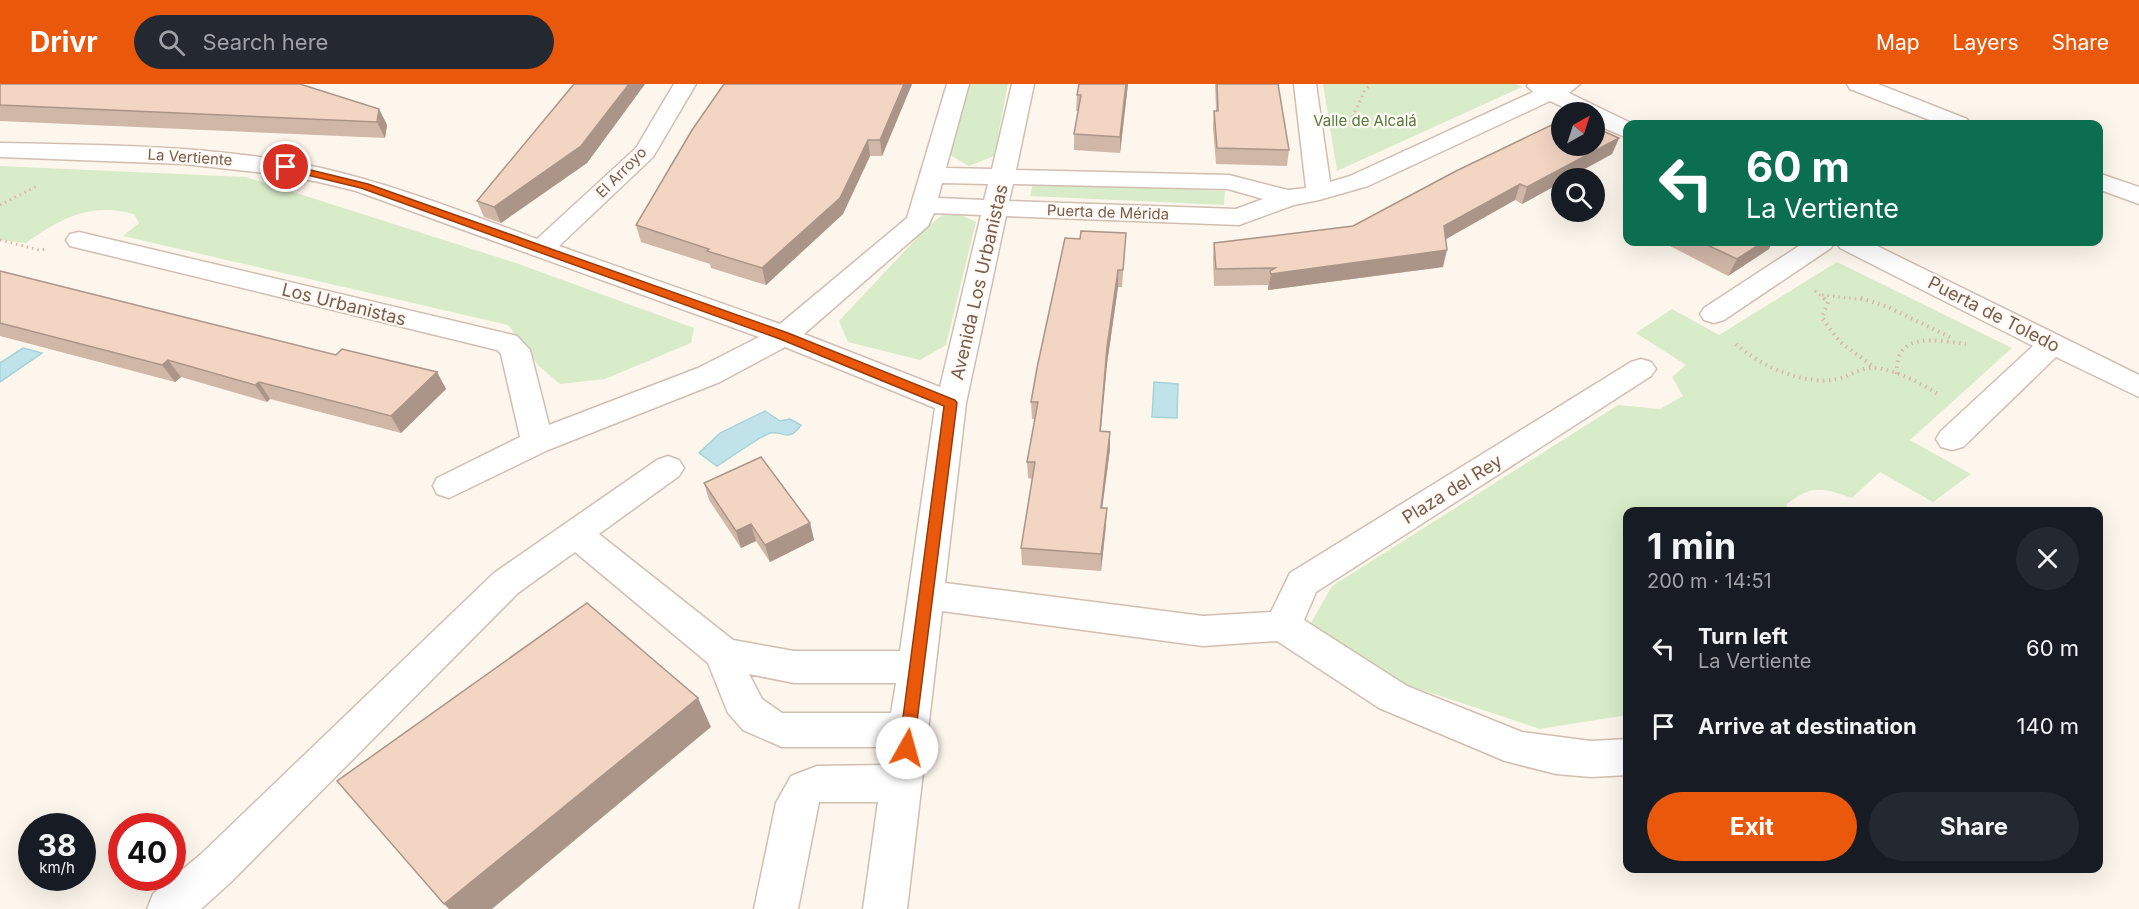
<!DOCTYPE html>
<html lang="en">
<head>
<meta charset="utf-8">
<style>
  body { margin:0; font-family:Inter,sans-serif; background:#242831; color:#f1f3f6; height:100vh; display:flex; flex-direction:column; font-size:22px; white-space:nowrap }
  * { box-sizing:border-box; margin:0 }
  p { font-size:20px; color:#9ea1a6 }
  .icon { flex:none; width:33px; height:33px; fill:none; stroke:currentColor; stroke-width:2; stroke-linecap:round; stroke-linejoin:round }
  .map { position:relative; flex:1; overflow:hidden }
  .sheet { position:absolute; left:1623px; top:423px; width:480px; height:366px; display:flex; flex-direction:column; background:#171b24; border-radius:12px; box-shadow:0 6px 24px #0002 }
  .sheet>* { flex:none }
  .banner { position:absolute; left:1623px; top:36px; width:480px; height:126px; border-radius:12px; box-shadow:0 6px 24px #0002; background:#0b6e4f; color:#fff; overflow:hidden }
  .needle { width:39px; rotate:39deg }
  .fabs { position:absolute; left:1551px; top:18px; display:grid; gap:12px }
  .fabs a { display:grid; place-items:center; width:54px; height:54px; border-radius:50%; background:#171b24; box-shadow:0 6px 24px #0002; font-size:30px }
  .speed { position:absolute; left:18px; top:729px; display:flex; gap:12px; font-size:30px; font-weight:700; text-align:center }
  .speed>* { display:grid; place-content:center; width:78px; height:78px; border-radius:50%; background:#171b24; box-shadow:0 6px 24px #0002; line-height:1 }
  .speed small { font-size:15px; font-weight:400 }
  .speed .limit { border:9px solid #d22; background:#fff; color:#111 }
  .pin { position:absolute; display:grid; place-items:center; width:51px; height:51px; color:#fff; margin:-26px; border:3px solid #fff; border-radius:50%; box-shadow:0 2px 6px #0007 }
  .me { position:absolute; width:66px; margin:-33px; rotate:7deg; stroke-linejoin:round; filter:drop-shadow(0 0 4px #0008) }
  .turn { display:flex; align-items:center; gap:21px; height:126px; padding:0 24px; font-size:27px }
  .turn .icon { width:78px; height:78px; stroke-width:2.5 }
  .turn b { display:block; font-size:42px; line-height:51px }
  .round { display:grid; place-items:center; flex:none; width:63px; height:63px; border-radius:32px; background:#242831 }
  .headline { display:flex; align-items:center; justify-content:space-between; height:102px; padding:0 24px }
  h1 { font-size:36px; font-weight:700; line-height:45px }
  .action { display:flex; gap:12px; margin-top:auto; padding:12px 24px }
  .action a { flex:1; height:69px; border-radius:36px; background:#ea580c; color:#fff; font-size:24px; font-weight:700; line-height:69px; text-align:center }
  .action a+a { background:#242831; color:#f1f3f6 }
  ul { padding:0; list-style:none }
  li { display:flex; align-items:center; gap:18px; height:78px; padding:0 24px }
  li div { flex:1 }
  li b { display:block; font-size:22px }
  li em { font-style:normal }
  header { display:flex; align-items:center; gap:36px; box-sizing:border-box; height:84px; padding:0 30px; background:#ea580c; color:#fff }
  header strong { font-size:28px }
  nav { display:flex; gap:33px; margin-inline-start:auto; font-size:21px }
  .search { width:420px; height:54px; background:#242831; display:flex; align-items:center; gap:15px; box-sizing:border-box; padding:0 21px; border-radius:33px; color:#9ea1a6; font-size:22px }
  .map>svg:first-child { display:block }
  .green { fill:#d8ecc9 }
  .water { fill:#bfe3e8; stroke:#a5d3da; stroke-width:1.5 }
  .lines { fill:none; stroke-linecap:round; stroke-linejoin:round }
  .minor-casing { stroke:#d1beb0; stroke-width:3 }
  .path-far1 { stroke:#d9b8a5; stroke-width:3; stroke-dasharray:1.5 4; stroke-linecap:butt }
  .path { stroke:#d9b8a5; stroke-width:4; stroke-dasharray:1.5 4.5; stroke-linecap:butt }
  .minor { fill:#fff; fill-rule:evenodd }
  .wall { fill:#d1b7a8 }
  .shaded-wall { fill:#aa9588 }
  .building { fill:#f3d5c3; stroke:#aa9588; stroke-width:1.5 }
  .route { fill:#ea580c; stroke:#983908; stroke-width:1.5 }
  .labels { text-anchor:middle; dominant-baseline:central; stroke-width:4.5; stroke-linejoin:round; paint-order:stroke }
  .far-park-label { font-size:15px; fill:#537a41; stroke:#fffaf3 }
  .far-street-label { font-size:15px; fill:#7a5c4d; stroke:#fffaf3 }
  .street-label { font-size:18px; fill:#7a5c4d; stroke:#fffaf3 }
</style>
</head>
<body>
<header>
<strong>Drivr</strong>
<div class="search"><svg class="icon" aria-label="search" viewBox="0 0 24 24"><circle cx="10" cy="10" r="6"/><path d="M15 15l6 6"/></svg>Search here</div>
<nav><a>Map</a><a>Layers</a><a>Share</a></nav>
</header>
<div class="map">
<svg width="2139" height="825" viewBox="0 0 2139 825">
  <rect width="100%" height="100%" fill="#fdf6ec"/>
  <g class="green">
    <path d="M969,0H1008L994,72L969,82L950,71Z"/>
    <path d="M1323,0H1516L1522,3L1337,87Z"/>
    <path d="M0,82L246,93L516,179L694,244L691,259L605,295L560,300L539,282L508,241L123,152L139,139L134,130C90,118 61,134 26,159L0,156Z"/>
    <path d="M1033,99L1225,107L1224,121L1030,112Z"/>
    <path d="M943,131H961L976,138L946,261L920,276L848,258L839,237L929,141Z"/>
    <path d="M1837,178L2012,264L1910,356L1971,390L1933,418L1880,388L1852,414C1822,404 1812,400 1786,421L1789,427L1628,428L1627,631L1540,645L1404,600L1311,539L1332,502L1618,321L1660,325L1683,312L1672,293L1686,281L1636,249L1672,225L1719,251Z"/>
  </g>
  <g class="water">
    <path d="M23,264L42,269L0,298V279Z"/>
    <path d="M1154,298L1178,300L1177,334L1152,333Z"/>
    <path d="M765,327L780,337L790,335L801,341C788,359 785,347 771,349C763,350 727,376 717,382L699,369L720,349Z"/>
  </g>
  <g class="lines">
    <defs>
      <g id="minor">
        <path d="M674,0H696L653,73L559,162L780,240L907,134L947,0H969L946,84L992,85L1012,0H1034L1016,86L1229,91L1288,106L1306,104L1294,0H1316L1330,98L1350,92L1533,8L1527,2L1528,0H1580L1569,9L1633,40H1628V54L1594,40V28H1573L1550,17L1368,102L1319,116L1294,121L1239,141L1006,132L966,319L945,499L1203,532L1271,528L1290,489L1631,278L1641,275L1651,278L1656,285L1651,292L1316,508L1304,536L1407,602L1522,648L1591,657L1628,655V691L1591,693L1556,690L1505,677L1379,624L1277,557L1203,562L942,527L907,825H863L878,718H819L798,825H754L776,719L791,692L817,682L884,681L886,663H782L743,646L728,629L708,579L575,468L518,509L230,799L201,825H147L153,810L200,771L494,489L657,376L668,372L679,376L684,384L679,392L599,450L733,556L794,567H900L935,324L785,263L720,298L548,366L449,414L437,410L433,402L437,394L520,353L501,270L497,266L70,162L66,156L70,150L79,148L517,252L530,266L549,341L698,284L759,253L356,107L319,98L274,90L184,80L0,73V59C107,61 216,61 321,84C395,101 466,129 537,155L636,64ZM942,99L988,100L984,116L938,114ZM1013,100L1228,105L1263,115L1236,125L1009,117ZM934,129L981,131L940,303L804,250L928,142ZM749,590L794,599H896L891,629H782L762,615Z"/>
        <path d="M1847,0H1878L1967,35L1971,40H1940L1850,5Z"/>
        <path d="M2098,89L2139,103V120L2098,105Z"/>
        <path d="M1805,158H1835L1831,164L1724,236L1714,239L1704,236L1700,230L1704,224Z"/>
        <path d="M1836,158H1869L2139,291V313L2056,273L1963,363L1952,366L1941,363L1936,355L1941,347L2033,262L1840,164Z"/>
      </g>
    </defs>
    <use href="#minor" class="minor-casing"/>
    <g class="path-far1">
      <path d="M1350,38L1365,6L1371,0"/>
      <path d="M0,121L37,102"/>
      <path d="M0,156L39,166L46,165"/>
      <path d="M1815,207L1825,216"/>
      <path d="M1822,211L1866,216"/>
    </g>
    <g class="path">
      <path d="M1824,214L1828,218L1822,234L1840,258L1874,283"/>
      <path d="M1861,214L1888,223L1950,253"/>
      <path d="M1736,260C1760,282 1804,302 1837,295C1851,292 1863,282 1877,284C1899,287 1921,300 1940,311"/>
      <path d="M1897,290C1894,247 1936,256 1966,260"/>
    </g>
    <use href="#minor" class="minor"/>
  </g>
  <g class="wall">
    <path d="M0,0L379,25L387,41L385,54L0,37Z"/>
    <path d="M574,0H645L587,79L501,139L484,133L477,117Z"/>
    <path d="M912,0L882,72H870L843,130L766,201L711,184L710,180L641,158L636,141Z"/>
    <path d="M1128,0L1120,69L1074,66V50L1078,27H1076L1077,11Z"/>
    <path d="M1215,0H1278L1289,66L1287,82L1216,80L1213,43L1214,27H1216Z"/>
    <path d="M1619,54L1612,70L1568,94H1562V98L1522,120L1515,116L1446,155L1443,183L1268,206V201L1214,202L1213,175L1214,159L1353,142Z"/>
    <path d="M1673,158H1772L1769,165L1728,192L1670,162Z"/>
    <path d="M1125,165L1122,203H1118L1107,280L1101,347L1110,348V365L1102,424L1106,441L1101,487L1022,481L1021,464L1032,395L1028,394L1027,378L1035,335H1032L1031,318Z"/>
    <path d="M0,187L336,271L437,288L446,305L401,349L270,315L267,318L181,293L175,298L0,252Z"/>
    <path d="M704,399L810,439L814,456L770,478L756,457L741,464L709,416Z"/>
  </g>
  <g class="shaded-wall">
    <path d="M629,0H645L587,79L501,139L494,123Z"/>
    <path d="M904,0H912L882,72L880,56Z"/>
    <path d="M1126,0H1128L1120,69V53Z"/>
    <path d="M379,25L387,41L385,54L377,38Z"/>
    <path d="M1619,54L1612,70L1568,94H1562V98L1522,120L1527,103Z"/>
    <path d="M868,56L870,72L843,130L766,201L762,184Z"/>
    <path d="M1520,100L1515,116L1439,159L1444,142Z"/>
    <path d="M1763,158H1772L1769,165L1728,192L1737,175Z"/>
    <path d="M1447,166L1443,183L1268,206L1271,190Z"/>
    <path d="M1118,186V203L1107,280L1099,364L1100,347L1107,263Z"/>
    <path d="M168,276L181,293L175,298L162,281Z"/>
    <path d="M437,288L446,305L401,349L391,332Z"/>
    <path d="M259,298L270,315L267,318L255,301Z"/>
    <path d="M1110,348V365L1100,441L1101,424Z"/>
    <path d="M1107,424L1106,441L1101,487V470Z"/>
    <path d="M810,439L814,456L770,478L765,461Z"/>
    <path d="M751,440L756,457L741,464L736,447Z"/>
    <path d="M698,614L711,643L492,825H449L444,820Z"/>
  </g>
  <g class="building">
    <path d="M0,0H300L379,25L377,38L0,21Z"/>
    <path d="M574,0H629L581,62L494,123L477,117Z"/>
    <path d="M724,0H904L880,56H868L840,114L762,184L707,167L709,165L636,141L692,46Z"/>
    <path d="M1079,0H1126L1120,53L1074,50L1081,11H1077Z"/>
    <path d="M1217,0H1278L1289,66L1217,64L1214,27H1218Z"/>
    <path d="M1562,36V62H1594V43L1619,54L1527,103L1520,100L1444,142L1447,166L1271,190L1270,187L1275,184L1216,185L1214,159L1353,142L1456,87Z"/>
    <path d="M1081,147L1126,149L1123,186H1118L1107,263L1100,347L1110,348L1101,424H1107L1101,470L1021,464L1035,378H1027L1038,318H1031L1037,284L1065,154L1080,155Z"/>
    <path d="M1701,158H1763L1737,175Z"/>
    <path d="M0,187L336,271L342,265L437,288L391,332L259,298L255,301L168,276L162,281L0,239Z"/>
    <path d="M761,373L810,439L765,461L751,440L736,447L704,399Z"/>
    <path d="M587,519L698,614L444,820L337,697Z"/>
  </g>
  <path class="route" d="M286,80L368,100L788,249L955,316L957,319L913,669L907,671L901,669L899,664L944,322L780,255L361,104L282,85V81Z"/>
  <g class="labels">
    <g class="far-park-label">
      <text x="1365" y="36">Valle de Alcalá</text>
    </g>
    <g class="far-street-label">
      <text transform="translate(190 73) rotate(4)">La Vertiente</text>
      <text transform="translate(621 88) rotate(-45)">El Arroyo</text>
      <text transform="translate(1108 128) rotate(2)">Puerta de Mérida</text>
    </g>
    <g class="street-label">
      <text transform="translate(979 198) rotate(-77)">Avenida Los Urbanistas</text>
      <text transform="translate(344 220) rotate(14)">Los Urbanistas</text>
      <text transform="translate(1994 230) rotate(27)">Puerta de Toledo</text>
      <text transform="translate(1452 405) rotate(-32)">Plaza del Rey</text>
    </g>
  </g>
</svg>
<div class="fabs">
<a><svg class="needle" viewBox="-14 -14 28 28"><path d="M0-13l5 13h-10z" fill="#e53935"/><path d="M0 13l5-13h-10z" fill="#9ea1a6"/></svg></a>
<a><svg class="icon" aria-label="search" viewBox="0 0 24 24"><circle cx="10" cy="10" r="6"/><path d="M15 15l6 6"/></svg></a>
</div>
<div class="speed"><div>38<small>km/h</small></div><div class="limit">40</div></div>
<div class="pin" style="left:286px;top:83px;background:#d93025"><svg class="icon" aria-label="arrive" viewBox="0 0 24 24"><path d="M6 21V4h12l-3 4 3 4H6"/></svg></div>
<svg class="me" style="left:907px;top:664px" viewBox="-20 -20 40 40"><circle r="19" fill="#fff"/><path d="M0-13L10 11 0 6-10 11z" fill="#ea580c"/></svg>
<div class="banner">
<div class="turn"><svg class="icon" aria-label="left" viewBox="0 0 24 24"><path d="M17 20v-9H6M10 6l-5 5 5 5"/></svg><div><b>60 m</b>La Vertiente</div></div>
</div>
<section class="sheet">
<div class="headline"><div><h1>1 min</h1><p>200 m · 14:51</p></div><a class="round"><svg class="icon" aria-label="close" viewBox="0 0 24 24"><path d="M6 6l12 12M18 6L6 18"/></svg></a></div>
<ul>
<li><svg class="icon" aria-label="left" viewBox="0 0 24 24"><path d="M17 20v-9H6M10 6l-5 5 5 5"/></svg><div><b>Turn left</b><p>La Vertiente</p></div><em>60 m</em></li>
<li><svg class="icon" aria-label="arrive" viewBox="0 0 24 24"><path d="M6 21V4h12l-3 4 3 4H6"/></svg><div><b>Arrive at destination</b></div><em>140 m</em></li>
</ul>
<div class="action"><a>Exit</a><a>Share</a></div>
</section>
</div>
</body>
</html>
